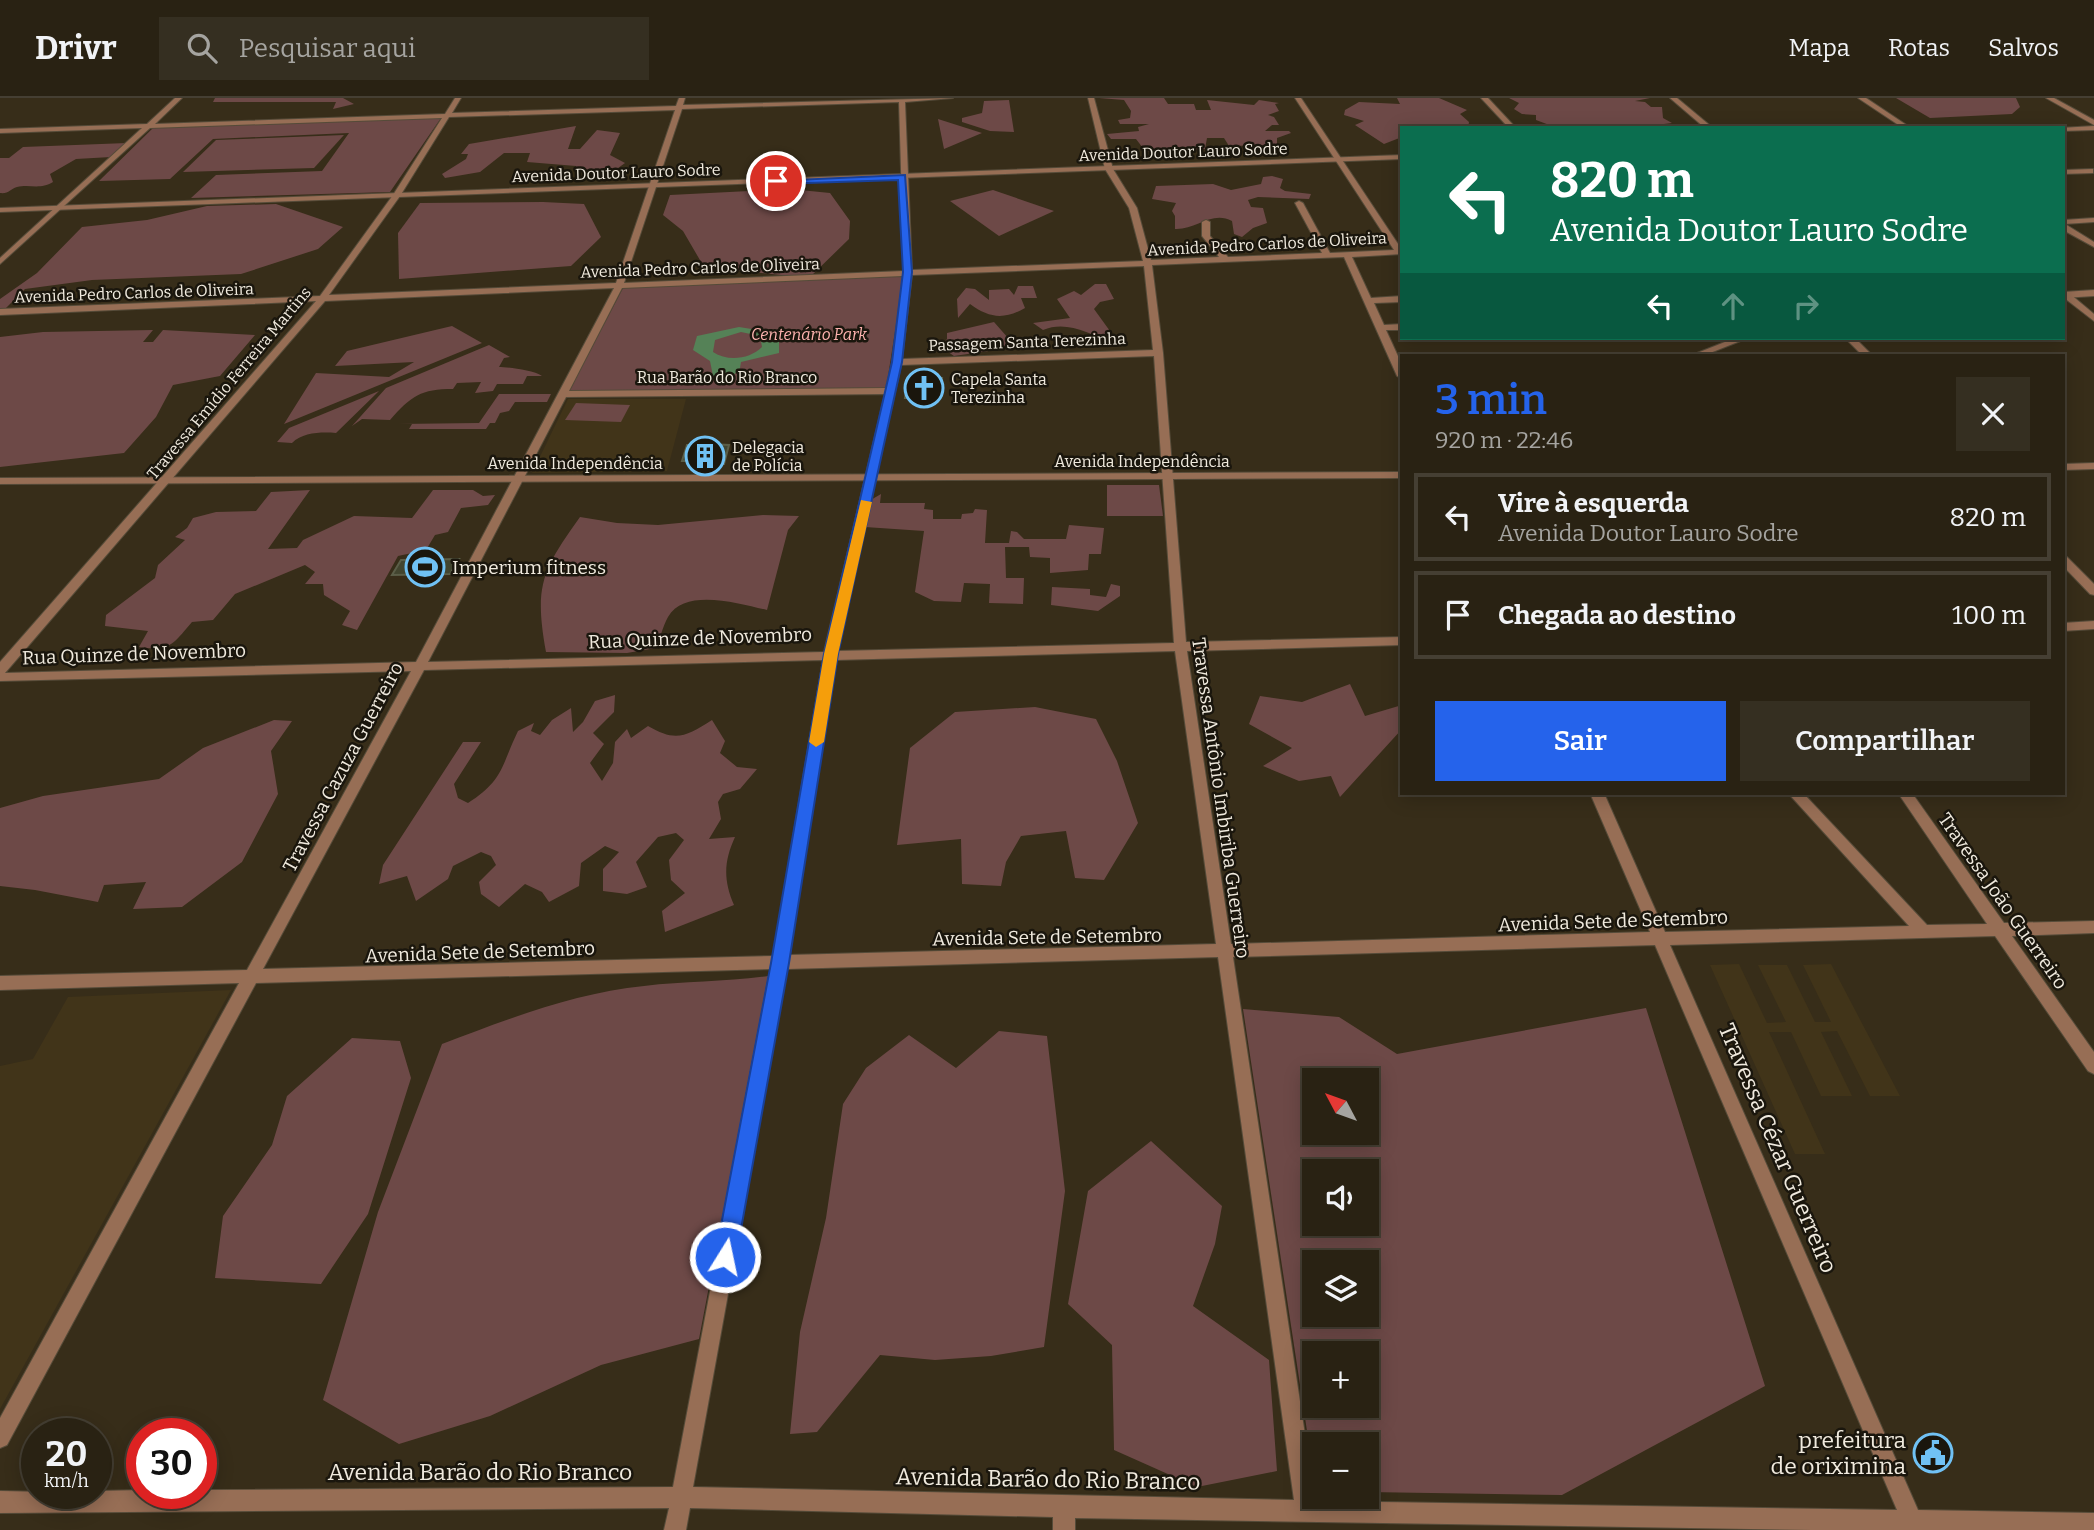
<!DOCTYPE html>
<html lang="pt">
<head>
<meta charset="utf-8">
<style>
  body { margin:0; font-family:Bitter,serif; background:#352f21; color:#f1f3f6; height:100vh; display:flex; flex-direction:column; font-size:26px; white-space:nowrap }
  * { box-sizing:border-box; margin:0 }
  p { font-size:23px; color:#a5a4a0 }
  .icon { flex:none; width:38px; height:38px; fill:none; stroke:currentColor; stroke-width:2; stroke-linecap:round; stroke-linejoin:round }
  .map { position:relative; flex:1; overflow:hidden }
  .sheet { position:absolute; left:1400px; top:256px; width:665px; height:441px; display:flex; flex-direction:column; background:#292213; border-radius:0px; box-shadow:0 4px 18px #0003,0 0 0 2px #453f33 }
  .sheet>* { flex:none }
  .guide { position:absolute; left:1400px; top:28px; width:665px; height:214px; border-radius:0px; box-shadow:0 4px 18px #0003,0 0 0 2px #453f33; background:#0b6e4f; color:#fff; overflow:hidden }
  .needle { width:46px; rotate:311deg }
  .controls { position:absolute; left:1302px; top:970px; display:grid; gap:14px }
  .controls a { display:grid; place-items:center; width:77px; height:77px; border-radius:0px; background:#292213; box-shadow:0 4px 18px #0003,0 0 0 2px #453f33; font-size:35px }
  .speed { position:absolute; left:21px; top:1320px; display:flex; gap:14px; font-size:35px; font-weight:700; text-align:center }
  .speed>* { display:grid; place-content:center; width:91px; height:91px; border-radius:50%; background:#292213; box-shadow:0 4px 18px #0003,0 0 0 2px #453f33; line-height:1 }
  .speed small { font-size:18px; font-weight:400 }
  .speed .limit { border:10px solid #d22; background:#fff; color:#111 }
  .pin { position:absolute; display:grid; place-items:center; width:60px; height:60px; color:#fff; margin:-30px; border:4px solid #fff; border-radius:50%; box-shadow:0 2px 7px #0007 }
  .me { position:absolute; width:77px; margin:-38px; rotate:10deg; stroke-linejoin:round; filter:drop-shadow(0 0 5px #0008) }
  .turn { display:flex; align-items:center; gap:24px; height:147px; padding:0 35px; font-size:32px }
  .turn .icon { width:91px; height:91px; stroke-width:2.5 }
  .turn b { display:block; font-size:49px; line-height:60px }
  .lanes { display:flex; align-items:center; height:66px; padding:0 35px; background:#0003; justify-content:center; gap:35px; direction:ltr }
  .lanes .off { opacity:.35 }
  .round { display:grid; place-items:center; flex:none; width:74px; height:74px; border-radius:0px; background:#352f21 }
  .summary { display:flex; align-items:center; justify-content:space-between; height:119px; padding:0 35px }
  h1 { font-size:42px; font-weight:600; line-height:52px; color:#2563eb }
  .action { display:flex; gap:14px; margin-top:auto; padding:14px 35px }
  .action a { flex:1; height:80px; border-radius:0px; background:#2563eb; color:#fff; font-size:28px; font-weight:600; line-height:80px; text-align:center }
  .action a+a { background:#352f21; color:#f1f3f6 }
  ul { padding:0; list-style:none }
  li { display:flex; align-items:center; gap:21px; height:88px; margin:0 14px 10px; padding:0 21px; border:4px solid #453f33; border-radius:0px }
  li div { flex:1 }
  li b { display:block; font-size:26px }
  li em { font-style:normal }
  header { display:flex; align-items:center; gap:42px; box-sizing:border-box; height:98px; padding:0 35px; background:#292213; border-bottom:2px solid #453f33 }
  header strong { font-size:33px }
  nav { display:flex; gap:38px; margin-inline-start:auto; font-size:24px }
  .search { width:490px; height:63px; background:#352f21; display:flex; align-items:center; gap:18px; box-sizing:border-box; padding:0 24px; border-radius:0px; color:#a5a4a0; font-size:26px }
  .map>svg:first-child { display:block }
  .built { fill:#413419 }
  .green { fill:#6d4947; fill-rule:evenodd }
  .water { fill:#558257; fill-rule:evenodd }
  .building { fill:#42452f; stroke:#5b5e48; stroke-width:2 }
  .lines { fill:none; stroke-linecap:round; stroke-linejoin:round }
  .minor-casing { stroke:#554b39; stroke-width:2 }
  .tertiary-casing { stroke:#554b39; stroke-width:2 }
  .minor { fill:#976e55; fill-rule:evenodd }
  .tertiary { fill:#976e55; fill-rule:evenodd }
  .route { fill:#2563eb; stroke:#184099; stroke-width:2 }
  .slow { fill:#f59e0b }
  .labels { text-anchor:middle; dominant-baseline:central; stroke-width:5; stroke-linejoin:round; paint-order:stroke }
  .far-street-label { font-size:16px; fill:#f0eade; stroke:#1a160d }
  .far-park-label { font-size:16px; font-style:italic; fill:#feb3af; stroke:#1a160d }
  .far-poi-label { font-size:16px; fill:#f0eade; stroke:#1a160d; text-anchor:start }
  .poi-label { font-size:19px; fill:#f0eade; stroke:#1a160d; text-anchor:start }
  .street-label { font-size:19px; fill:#f0eade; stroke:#1a160d }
  .near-street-label { font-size:23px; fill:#f0eade; stroke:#1a160d }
  .near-poi-label { font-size:23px; fill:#f0eade; stroke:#1a160d; text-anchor:end }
</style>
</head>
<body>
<header>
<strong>Drivr</strong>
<div class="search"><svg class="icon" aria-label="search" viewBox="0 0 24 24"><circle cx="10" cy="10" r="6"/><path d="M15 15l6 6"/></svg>Pesquisar aqui</div>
<nav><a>Mapa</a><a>Rotas</a><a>Salvos</a></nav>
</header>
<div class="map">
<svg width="2094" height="1432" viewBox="0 0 2094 1432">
  <rect width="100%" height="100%" fill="#372d19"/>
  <g class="built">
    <path d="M568,301H686L667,373L532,375Z"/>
    <path d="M1739,866L1767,925L1786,924L1758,867H1787L1815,924H1831L1803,867L1831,866L1900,998H1870L1837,933L1821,934L1852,998H1821L1791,934H1769L1825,1056H1795L1710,867Z"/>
    <path d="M231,892L0,1311V968L33,961L68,899Z"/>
  </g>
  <g class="green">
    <path d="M215,0H343L354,6L333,11L336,4H213Z"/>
    <path d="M1099,0H1164L1168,6H1194L1196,12H1211L1207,2L1254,7L1259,2L1279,5L1275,6L1279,13L1268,17L1274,19L1279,27H1272L1265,33H1289L1291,35L1277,40V47L1229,48L1224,40H1207L1205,51L1146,54L1136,41H1111L1107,36L1139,33L1138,29L1149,26H1120L1118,22L1130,20L1131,13L1124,2Z"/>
    <path d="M1397,0H1439L1467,12L1460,16L1469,24L1468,30H1402V39L1384,46L1355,27L1364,23L1344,17L1345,12L1359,4L1400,6Z"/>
    <path d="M1509,0H1650L1635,3L1645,4L1651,9H1662L1663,20L1672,25L1664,26V30H1636L1624,26L1628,30H1544L1552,28L1536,22V17L1522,16L1514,11L1519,5Z"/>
    <path d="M1896,0H2016L2020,9L2012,16L1930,20Z"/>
    <path d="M1009,2L1014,34L990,33L962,24V20L982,15L984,3Z"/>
    <path d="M441,20L390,94L191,100L216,77L322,73L349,35L213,41L170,81L99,83L153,30Z"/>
    <path d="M938,21L982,35L944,51Z"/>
    <path d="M576,28L568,51H580L597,32L620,35L610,57L625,65L614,73L576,71V68L527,64L530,55H504L480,74L445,80L442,76L466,61L468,56H461L469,46Z"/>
    <path d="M344,37L314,70L183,74L216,42Z"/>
    <path d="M127,45L111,59L76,61L50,76L53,84C40,92 30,86 17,89C10,91 9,96 0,95V60H9L23,49Z"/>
    <path d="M1272,78L1283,81L1280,90L1285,93L1311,96L1309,101L1258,99L1248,102L1251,109L1263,110L1267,125L1253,130L1242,139L1234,136L1232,123C1212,112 1196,132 1175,131V118L1172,113L1176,105L1152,101L1156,88L1213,86L1231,92L1261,86L1263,79Z"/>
    <path d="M790,91L830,95L850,123L849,141L809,180L704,169L683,133L663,117L670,97Z"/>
    <path d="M993,92L1054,113L999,138L950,103Z"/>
    <path d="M543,104L584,106L601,139L571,168L399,181L398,135L420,105Z"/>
    <path d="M276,106L343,129L318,151L241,176L92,182L25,191L6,210H0V201L37,175L82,129L147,122L207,108Z"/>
    <path d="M904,176L886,291L569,293L623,190Z"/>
    <path d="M1095,186H1106L1114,201L1100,204L1094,211L1115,240L1112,245C1089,235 1066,222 1043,232L1033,225L1070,220L1057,201L1074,193L1081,197Z"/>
    <path d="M1018,188H1033L1037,200H1021L1025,210C1004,222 989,220 970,206L958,220L957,201L966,190L975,191L989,202V192L1009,191L1014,197Z"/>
    <path d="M994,224L1016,249L954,258L941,249L947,241V235Z"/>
    <path d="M452,228L482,245L284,326L316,275L389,279L414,264L335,268L347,253Z"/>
    <path d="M153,232L143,244H153L163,232L255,237L220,278L173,287L156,319L124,355L0,369V239L43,234Z"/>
    <path d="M489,247L510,259L504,260L499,269C506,269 533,272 542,278H527L523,286H497L493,293L475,295L481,284L457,285L453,291C421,291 411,298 390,322L362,321L352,328L386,290Z"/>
    <path d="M379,293L336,335C322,334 303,334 292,345L277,344L289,330Z"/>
    <path d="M499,296H551L547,304H515L509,313L500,315L495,325H490L486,331H409L412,326H398L479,325Z"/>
    <path d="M576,305L630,307L621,324L565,322Z"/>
    <path d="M1107,387H1159L1163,418H1107Z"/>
    <path d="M310,392L268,451L297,450L303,442L354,418L412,420L433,392H473L483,398L495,397L488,407L461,410L448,434L435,437L426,452L398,458L357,532L342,527L350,513L324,497L323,486H305L315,474L305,467L235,496L213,522L192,524C173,546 170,554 139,549L148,533L105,528L106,517L155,480L158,467L185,442L175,439L187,430L193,420L216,414L256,413L271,394Z"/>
    <path d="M881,396L880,405H925L924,411L933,412V421H961L962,416L973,415L975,411L987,412L985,445H1009L1011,433L1017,434L1024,441H1066L1069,427L1104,430L1101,456H1089L1088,472L1050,475V460L1030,459L1029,449H1005L1006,480H1024L1023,506L989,505L990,486L964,485L961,504L934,503L915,494L924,433L865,429L869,403Z"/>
    <path d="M763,417L799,418L788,432L767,512C740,506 685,489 668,519C663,528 660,540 656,550L627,555L546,554C534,488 542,472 580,419L617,425L658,427Z"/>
    <path d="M1111,486L1120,488V498L1098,513L1051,507L1052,489L1090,491V497L1106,499Z"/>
    <path d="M1350,586L1365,618L1402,607V631L1340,699L1331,678L1299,683L1263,668L1292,650L1249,626L1260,598L1302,604Z"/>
    <path d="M615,597L614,614L593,635L604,646L590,665L602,683L613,665L615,644L627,631L631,640L648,628C675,644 686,639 712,622L725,643L720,655L737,669L757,671L740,691L723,696L718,704L721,721L709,741L735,739C724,763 723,782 734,807L665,834L662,813L685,795L671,782L669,762L684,742L676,735L658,739L636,764L647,789L627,796L603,793V771L619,754L605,748L581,765L579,788L549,804L542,794L525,786L499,809L481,796L479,784L496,767L491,758L481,754L453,768L448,781L416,803L407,778L379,786L383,767L463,644H481L454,686L458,700L468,705C504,682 501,668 518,633L534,625L531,633L540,637L552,622L571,610L573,634L583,624L595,603Z"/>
    <path d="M1035,609L1096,621L1117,663L1138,725L1104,782L1075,780L1066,733L1021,738L1006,764L1001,788L962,786L961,741L897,747L910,650L955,614Z"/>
    <path d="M274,622L292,623L271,653L278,696L242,764L182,809L133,811L146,784L104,787L98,804L35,792L0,788V710L43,698L159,681L203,650Z"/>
    <path d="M768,878L699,1241L601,1267L490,1318L399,1346L323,1302L378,1114L442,946C508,921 574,895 644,888C685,883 726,884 768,878Z"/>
    <path d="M1646,910L1765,1288L1562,1397L1367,1394V1346H1314V1379L1243,911L1339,919L1397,956ZM1314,982H1367V1034H1314ZM1314,1073H1367V1125H1314ZM1314,1164H1367V1216H1314ZM1314,1255H1367V1307H1314Z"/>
    <path d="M999,933L1047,938L1065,1093L1044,1249L991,1258L935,1262L880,1257L817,1334L790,1336L800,1234L826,1120L843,1006L866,970L909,937L956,970Z"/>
    <path d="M352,940L400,943L411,980L368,1116L321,1186L215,1180L223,1118L272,1047L287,998Z"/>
    <path d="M1151,1043L1222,1108L1215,1146L1193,1208L1269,1262L1277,1373L1197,1389L1114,1352L1112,1247L1068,1206L1088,1093Z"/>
  </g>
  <path class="water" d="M739,229L776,235L798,233L799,241L779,243V255L741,264L740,270L732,279L713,278L710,263L693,252L697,238ZM741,234L760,238L762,249C750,261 728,264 713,254L715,242Z"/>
  <g class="building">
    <path d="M908,280H942L939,300H905Z"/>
    <path d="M687,347L708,346L729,347L724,366L709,367L711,363H682Z"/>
    <path d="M459,461L450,476L392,477L401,462Z"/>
  </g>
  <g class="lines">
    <defs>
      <g id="minor">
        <path d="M175,0H182L155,26L445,16L455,0H461L452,15L676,8L679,0H685L683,7L953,0L905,4L912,172L1143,163L1129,110L1105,71L1088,0H1094L1113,71L1137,110L1151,162L1219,159L1202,138V124L1206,122L1210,124V138L1228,159L1322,155L1295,105L1299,103L1303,105L1330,155L1394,152L1295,0H1301L1402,152V156L1352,159L1371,200L1402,198V204L1374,205L1384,227L1402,226V232H1386L1402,267V281L1397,278L1344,159L1152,167L1163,255L1186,544L1402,539V547L1187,553L1231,846L1650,834L1590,695H1604L1665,834L1909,828L1788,695H1803L1927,827L1987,826L1898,695H1912L2004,825L2094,823V835L2012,838L2094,954V976L2088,973L1995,838L1670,847L1918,1412L2094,1415V1432H1812L1075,1420V1432H1053V1419L690,1410L686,1432H664L669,1410L0,1415V1393L96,1395V1393L142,1392V1395H201V1392L673,1389L771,871L256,885L7,1347L0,1350V1320L239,885L0,892V878L247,872L411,573L0,583V564L316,203L0,217V211L320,198L393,97L442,20L150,30L0,166V160L142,30L0,35V31L147,26ZM899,4L904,173L624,185L682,11ZM675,12L616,185L329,197L400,98L449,19ZM1144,168L1153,252L902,261L912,177ZM903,178L892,264L886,290L569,293L622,190ZM614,190L416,564L5,575L325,203ZM1154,258L1174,545L837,553L901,267ZM885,296L824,554L428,564L566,299ZM1175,553L1216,846L789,857L835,562ZM823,562L773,858L263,871L424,572ZM1655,847L1897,1412L1315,1403L1233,859ZM1218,859L1294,1402L693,1389L787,871Z"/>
        <path d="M1481,0H1488L1516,30H1509Z"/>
        <path d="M1670,0H1677L1713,30H1705Z"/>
        <path d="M1858,0H1866L1911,30H1903Z"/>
        <path d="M2046,0H2054L2094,22V27Z"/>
        <path d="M2093,71V75L2063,76V72Z"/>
        <path d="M2094,120V124L2065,126L2094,144V149L2063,132V122Z"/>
        <path d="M2063,195H2069L2094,216V223L2063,199Z"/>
        <path d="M1845,240H1855L1872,257H1862Z"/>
        <path d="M2094,365V371L2063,372V366Z"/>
        <path d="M2063,458L2067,459L2094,486V497L2090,496L2063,468Z"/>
        <path d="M2094,523V531L2063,533V525Z"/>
      </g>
      <g id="tertiary">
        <path d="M2094,28V32L2063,33V30H2060Z"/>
        <path d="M1402,57V61L0,114V110Z"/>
        <path d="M2094,192V198L2063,200V194Z"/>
        <path d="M1735,240H1748L1705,257H1692Z"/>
        <path d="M1402,374V380L0,386V380Z"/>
      </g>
    </defs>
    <use href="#minor" class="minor-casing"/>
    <use href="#tertiary" class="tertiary-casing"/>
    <use href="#minor" class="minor"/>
    <use href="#tertiary" class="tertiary"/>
  </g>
  <path class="route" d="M905,77L912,174L902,264L838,556L789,865L736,1159L733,1166L725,1169L718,1166L715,1159L771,865L824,556L892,264L903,174L898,82L776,86L772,83Z"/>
  <path class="slow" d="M861,402L872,404L838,556L824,644L816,649L809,644L824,556Z"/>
  <defs>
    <symbol id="church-ring" viewBox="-11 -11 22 22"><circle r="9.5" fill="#1a160d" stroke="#70c1f4" stroke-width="1.5"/><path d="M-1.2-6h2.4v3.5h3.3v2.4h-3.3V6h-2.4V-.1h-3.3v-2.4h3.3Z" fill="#70c1f4"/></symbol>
    <symbol id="building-ring" viewBox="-11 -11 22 22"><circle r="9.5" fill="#1a160d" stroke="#70c1f4" stroke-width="1.5"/><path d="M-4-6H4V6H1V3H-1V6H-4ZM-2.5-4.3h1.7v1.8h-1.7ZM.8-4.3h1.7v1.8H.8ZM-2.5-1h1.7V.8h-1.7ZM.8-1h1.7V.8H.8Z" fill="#70c1f4"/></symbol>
    <symbol id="stadium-ring" viewBox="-11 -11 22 22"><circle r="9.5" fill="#1a160d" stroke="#70c1f4" stroke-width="1.5"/><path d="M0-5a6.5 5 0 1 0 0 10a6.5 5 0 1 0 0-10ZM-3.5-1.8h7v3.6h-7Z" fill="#70c1f4"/></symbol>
    <symbol id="civic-ring" viewBox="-11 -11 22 22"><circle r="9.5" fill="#1a160d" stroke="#70c1f4" stroke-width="1.5"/><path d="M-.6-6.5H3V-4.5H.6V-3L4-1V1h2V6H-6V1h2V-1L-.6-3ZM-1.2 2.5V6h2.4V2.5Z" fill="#70c1f4"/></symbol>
  </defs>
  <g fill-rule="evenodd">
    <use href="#church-ring" x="902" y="268" width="44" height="44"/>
    <use href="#building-ring" x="683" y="336" width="44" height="44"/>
    <use href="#stadium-ring" x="403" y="447" width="44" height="44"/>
    <use href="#civic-ring" x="1911" y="1333" width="44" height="44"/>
  </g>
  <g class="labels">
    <g class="far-street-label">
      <text transform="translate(1183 54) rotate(-2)">Avenida Doutor Lauro Sodre</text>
      <text transform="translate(616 75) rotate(-2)">Avenida Doutor Lauro Sodre</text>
      <text transform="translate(1267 146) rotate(-3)">Avenida Pedro Carlos de Oliveira</text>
      <text transform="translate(700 170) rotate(-2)">Avenida Pedro Carlos de Oliveira</text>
      <text transform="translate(134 195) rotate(-2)">Avenida Pedro Carlos de Oliveira</text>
      <text transform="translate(1027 244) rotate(-2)">Passagem Santa Terezinha</text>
      <text x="727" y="279">Rua Barão do Rio Branco</text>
      <text transform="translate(229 285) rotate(-50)">Travessa Emídio Ferreira Martins</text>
      <text x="1142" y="363">Avenida Independência</text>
      <text x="575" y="365">Avenida Independência</text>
    </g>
    <g class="far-park-label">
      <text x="809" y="236">Centenário Park</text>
    </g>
    <g class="far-poi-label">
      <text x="951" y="281">Capela Santa<tspan x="951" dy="18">Terezinha</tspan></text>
      <text x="732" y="349">Delegacia<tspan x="732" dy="18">de Polícia</tspan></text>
    </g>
    <g class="poi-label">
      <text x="452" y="469">Imperium fitness</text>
    </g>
    <g class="street-label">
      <text transform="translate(700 540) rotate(-2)">Rua Quinze de Novembro</text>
      <text transform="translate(134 556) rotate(-2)">Rua Quinze de Novembro</text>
      <text transform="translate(343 669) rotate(-62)">Travessa Cazuza Guerreiro</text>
      <text transform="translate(1221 700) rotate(82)">Travessa Antônio Imbiriba Guerreiro</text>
      <text transform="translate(2003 803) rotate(55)">Travessa João Guerreiro</text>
      <text transform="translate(1613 823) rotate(-2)">Avenida Sete de Setembro</text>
      <text transform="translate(1047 839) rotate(-1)">Avenida Sete de Setembro</text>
      <text transform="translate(480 854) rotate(-2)">Avenida Sete de Setembro</text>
    </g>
    <g class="near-street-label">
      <text transform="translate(1778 1050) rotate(67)">Travessa Cézar Guerreiro</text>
      <text x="480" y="1374">Avenida Barão do Rio Branco</text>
      <text transform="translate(1048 1381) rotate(1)">Avenida Barão do Rio Branco</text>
    </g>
    <g class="near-poi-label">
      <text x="1906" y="1342">prefeitura<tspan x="1906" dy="26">de oriximina</tspan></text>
    </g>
  </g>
</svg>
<div class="controls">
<a><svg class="needle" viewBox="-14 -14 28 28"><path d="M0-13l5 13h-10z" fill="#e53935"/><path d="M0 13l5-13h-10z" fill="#a5a4a0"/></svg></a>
<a><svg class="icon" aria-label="sound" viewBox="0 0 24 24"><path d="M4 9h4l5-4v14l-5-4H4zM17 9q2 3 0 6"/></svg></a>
<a><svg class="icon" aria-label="layers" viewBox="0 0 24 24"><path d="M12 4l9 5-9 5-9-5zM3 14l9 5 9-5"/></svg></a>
<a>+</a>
<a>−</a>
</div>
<div class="speed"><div>20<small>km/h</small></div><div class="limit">30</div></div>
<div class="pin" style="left:776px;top:83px;background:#d93025"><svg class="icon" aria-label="arrive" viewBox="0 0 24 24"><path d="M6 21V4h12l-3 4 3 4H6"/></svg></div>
<svg class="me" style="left:725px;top:1159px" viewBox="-20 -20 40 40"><circle r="17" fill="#2563eb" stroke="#fff" stroke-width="3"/><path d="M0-11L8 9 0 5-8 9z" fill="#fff"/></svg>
<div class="guide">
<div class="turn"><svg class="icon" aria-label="left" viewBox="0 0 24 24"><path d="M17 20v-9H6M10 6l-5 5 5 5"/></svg><div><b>820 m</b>Avenida Doutor Lauro Sodre</div></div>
<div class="lanes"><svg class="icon" aria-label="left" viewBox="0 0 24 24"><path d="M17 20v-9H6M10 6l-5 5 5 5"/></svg><svg class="icon off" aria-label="ahead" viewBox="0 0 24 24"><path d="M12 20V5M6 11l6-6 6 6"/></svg><svg class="icon off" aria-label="right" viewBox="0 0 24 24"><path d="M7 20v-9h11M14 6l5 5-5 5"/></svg></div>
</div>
<section class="sheet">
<div class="summary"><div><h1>3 min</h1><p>920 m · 22:46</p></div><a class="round"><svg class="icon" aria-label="close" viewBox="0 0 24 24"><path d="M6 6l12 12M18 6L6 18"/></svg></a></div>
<ul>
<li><svg class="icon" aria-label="left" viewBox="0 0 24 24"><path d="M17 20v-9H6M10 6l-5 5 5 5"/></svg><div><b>Vire à esquerda</b><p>Avenida Doutor Lauro Sodre</p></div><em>820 m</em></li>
<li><svg class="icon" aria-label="arrive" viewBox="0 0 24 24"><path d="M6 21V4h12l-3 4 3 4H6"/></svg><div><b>Chegada ao destino</b></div><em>100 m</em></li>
</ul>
<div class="action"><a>Sair</a><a>Compartilhar</a></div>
</section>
</div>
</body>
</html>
